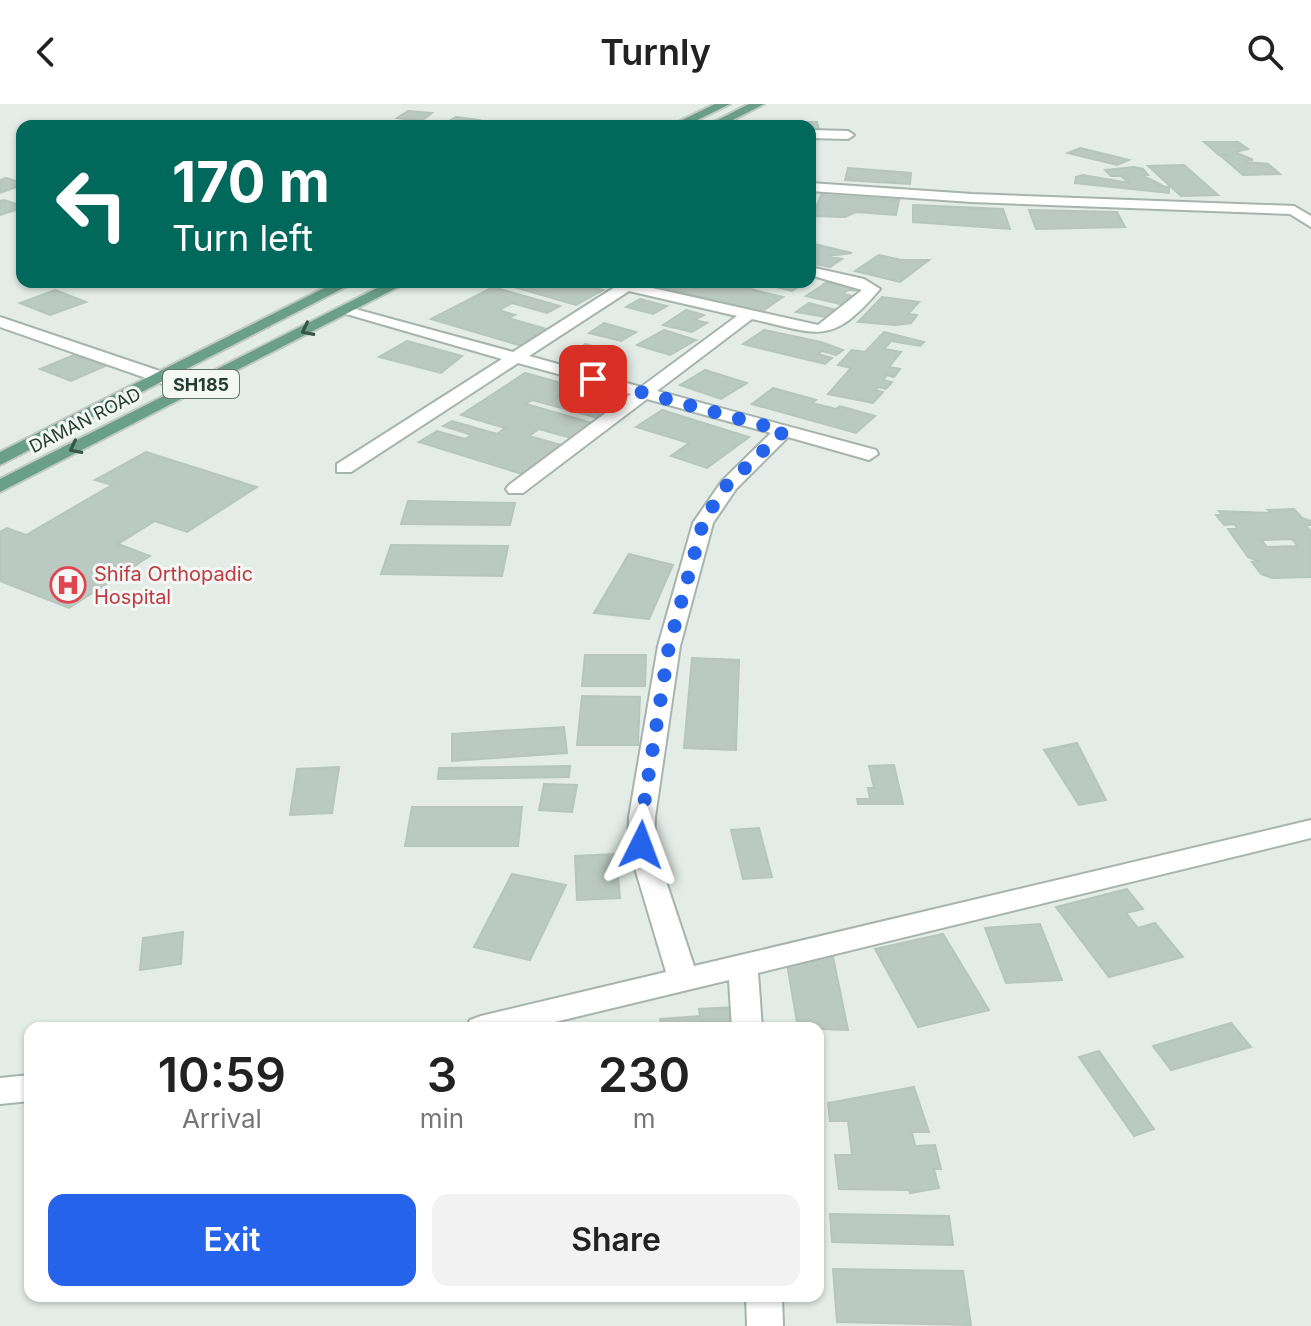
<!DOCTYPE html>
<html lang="en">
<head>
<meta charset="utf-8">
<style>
  body { margin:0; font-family:Inter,sans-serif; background:#f2f2f2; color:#222; height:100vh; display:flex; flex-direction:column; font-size:30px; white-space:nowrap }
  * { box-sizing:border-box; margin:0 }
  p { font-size:26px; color:#767676 }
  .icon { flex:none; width:44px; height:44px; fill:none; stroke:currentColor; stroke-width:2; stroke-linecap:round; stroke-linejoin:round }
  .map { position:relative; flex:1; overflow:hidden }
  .drawer { position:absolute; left:24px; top:918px; width:800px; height:280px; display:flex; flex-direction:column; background:#fff; border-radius:16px; box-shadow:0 2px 6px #0004 }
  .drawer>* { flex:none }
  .banner { position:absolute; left:16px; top:16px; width:800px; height:168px; border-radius:16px; box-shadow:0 2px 6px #0004; background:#00695c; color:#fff; overflow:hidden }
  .pin { position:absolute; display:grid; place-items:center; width:68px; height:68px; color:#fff; margin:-34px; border-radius:16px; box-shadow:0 4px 12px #0006 }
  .me { position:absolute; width:88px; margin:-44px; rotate:3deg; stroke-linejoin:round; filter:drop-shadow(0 0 6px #0008) }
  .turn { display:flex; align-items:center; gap:28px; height:168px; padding:0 24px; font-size:36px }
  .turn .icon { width:104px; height:104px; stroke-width:2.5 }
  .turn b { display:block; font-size:56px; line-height:68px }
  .eta { display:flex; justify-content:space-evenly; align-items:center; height:136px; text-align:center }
  .eta b { font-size:48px; font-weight:600; line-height:56px }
  .button { display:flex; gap:16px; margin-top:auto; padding:16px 24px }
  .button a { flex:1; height:92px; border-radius:16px; background:#2563eb; color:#fff; font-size:32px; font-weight:600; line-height:92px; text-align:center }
  .button a+a { background:#f2f2f2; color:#222 }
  header { display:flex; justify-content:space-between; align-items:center; height:104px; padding:0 24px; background:#fff; font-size:36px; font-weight:600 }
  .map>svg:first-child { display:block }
  .building { fill:#bbc9c3; stroke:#b6c5bd; stroke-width:2; fill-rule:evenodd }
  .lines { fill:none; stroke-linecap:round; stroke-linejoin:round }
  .street-casing { stroke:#a6b4ad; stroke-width:4 }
  .primary-casing { stroke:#c2c8c6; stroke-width:4 }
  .street { fill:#fff; fill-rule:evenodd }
  .primary { fill:#6a9f8c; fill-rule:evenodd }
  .oneway { stroke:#365549 }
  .route { stroke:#2563eb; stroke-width:14; stroke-dasharray:0 25.2 }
  .labels { text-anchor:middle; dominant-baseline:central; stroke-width:6; stroke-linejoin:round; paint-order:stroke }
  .shield { fill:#f3f8f5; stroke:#62746d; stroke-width:2 }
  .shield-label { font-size:18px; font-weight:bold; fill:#243c33 }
  .far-street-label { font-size:18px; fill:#243c33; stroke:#f3f8f5 }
  .health-label { font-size:20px; fill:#be3a42; stroke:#f3f8f5; text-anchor:start }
</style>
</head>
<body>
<header><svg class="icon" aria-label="back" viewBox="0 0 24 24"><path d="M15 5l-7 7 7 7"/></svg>Turnly<svg class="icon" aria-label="search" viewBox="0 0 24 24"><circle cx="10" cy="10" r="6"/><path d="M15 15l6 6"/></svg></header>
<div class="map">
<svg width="1311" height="1222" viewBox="0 0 1311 1222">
  <rect width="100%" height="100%" fill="#e3ece7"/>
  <g class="building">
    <path d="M408,7L432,9L421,17L397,14Z"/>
    <path d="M456,13L479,16L469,22H440Z"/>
    <path d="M783,18H817L820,29H810V22H774Z"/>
    <path d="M1204,38H1238L1248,45L1235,48L1253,56H1244L1246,58L1268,60L1280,70L1243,71L1221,52H1229L1227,50L1219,51Z"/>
    <path d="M1080,44L1129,56L1117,61L1068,49Z"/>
    <path d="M1184,61L1218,91L1181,92L1148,62Z"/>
    <path d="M1134,63L1143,65L1148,71H1143L1145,73L1160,80L1155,81L1169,83V89L1075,79L1076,73L1083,71L1129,79L1121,72H1111L1105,66Z"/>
    <path d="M848,64L911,69L910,80L845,76Z"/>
    <path d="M6,74L22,79V81L0,89V76Z"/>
    <path d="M821,91L899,96L896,111L856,108L845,113L813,112Z"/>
    <path d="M4,96L22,102V104L0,111V97Z"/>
    <path d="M913,101L1003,105L1010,125L913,118Z"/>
    <path d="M1029,106L1117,108L1125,123L1036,125Z"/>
    <path d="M814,140L852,149L828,152L842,155L830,163L810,159V150L815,148L810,147V143Z"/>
    <path d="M879,151L901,156H929L900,178L855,167Z"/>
    <path d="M512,178H573L603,186L576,201L506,181Z"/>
    <path d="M657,178H721L783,193L761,208L652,181Z"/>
    <path d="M755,178H799L796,180L801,181L792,187Z"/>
    <path d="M827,178L865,187L848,186L843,190L856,193L844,201L806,192Z"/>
    <path d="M493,183L560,202L547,209L512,199L499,206L515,211L508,214L550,226L522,242L431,215Z"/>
    <path d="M55,186L86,198L50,211L20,199Z"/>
    <path d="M882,193L919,198L908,210L917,211L911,219L895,221L858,218Z"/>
    <path d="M640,195L667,202L653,210L626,203Z"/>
    <path d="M809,199L840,207L831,214L796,208Z"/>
    <path d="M686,206L704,211L695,216L707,219L692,228L663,221Z"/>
    <path d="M604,219L636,228L621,237L589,229Z"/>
    <path d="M664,226L696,236L670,251L637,241Z"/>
    <path d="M764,226L821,238L843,246L836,251L822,247L818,250L832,254L825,260L743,240Z"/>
    <path d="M884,228L924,238L920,242L891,237L884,245L901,248L889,263L900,265L894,273L887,271L883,276L892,278L886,285L878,283L875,286L883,288L873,299L828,290L851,264L838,261L852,246L865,248Z"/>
    <path d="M407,237L462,252L441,269L379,253Z"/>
    <path d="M585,240L613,247L591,263L562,257Z"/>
    <path d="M74,251L105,262L71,277L40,265Z"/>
    <path d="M705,266L747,279L721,295L680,281Z"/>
    <path d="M525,269L623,296L598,314L532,296L526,300L592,319L571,334L539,325L529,332L561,341L522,370L419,338L437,327L465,335L472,331L443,322L452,317L497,330L505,324L461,311Z"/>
    <path d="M773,284L816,296L812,299L836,305L840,302L875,312L856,329L752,300Z"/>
    <path d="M662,306L749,333L707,364L671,352L689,339L636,323Z"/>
    <path d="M146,348L257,383L187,428L155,417L118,440L150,452L69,504L0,477V428L7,424L26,431L112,381L95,376Z"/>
    <path d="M408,397L515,399L510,421L401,420Z"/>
    <path d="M1294,405L1302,414L1311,417V421H1306L1311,428V473L1272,474L1261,470L1252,458L1258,457L1248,453L1228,425H1238L1234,420L1224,421L1216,411H1222L1219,407L1271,409L1268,406ZM1292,435L1298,442L1267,443L1261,436Z"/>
    <path d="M391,441L508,442L502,472L381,470Z"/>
    <path d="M629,450L673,461L649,515L594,509Z"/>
    <path d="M585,551H646L645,582H582Z"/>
    <path d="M692,554L739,556L736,646L684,644Z"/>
    <path d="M582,592L640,593L638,641H577Z"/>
    <path d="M564,623L567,649L452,657V630Z"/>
    <path d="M1077,639L1106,696L1079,701L1044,646Z"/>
    <path d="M894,661L903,700H858L857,695H870L868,684H874L869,662Z"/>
    <path d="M570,662L569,673L438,675L439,664Z"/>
    <path d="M339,663L332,709L290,711L297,665Z"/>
    <path d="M544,680L577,681L572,708L539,706Z"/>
    <path d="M412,703H522L518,742H405Z"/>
    <path d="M759,724L772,773L743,775L731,726Z"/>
    <path d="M616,750L620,794L577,796L575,752Z"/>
    <path d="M512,770L566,781L530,856L474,843Z"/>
    <path d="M1127,785L1143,805L1126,809L1138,824L1155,819L1183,853L1109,873L1056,803Z"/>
    <path d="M1040,820L1062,876L1006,879L985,824Z"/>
    <path d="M183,828L181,860L140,866L143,834Z"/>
    <path d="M943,830L989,906L918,923L875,845Z"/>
    <path d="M833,853L848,926L798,924L786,854Z"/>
    <path d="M735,903L738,924H639V919H661L660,915L700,912L699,905Z"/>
    <path d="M1231,919L1251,943L1171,966L1153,942Z"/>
    <path d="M1099,947L1154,1025L1134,1032L1079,953Z"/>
    <path d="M914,983L929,1028H912L915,1042L935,1041L941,1065H934L939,1084L910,1089L909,1086L839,1085L835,1051H852L848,1017H830L828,999Z"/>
    <path d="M830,1110L949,1112L953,1141L832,1138Z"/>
    <path d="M833,1165L963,1167L971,1221L837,1218Z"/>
  </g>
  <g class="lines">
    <defs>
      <g id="street">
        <path d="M810,26L848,27L854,31L848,35L810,34Z"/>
        <path d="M810,79L972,90L1294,102L1311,112V123L1290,110L972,98L810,87Z"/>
        <path d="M810,163L864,175L880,185C831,243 818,230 752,215L657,287L876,346L878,350L869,356L788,333L736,385L713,419L680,542L655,713L654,741L694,862L1311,716V734L758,869L762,924H732L729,876L530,924H466L470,916L481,912L666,868L628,741L629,713L658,542L693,419L722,377L771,329L647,295L523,389H509L506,385L509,381L631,290L518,259L351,368H337V360L502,255L336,207L344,202L513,248L623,178H640L639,181L818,221L862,186L810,171ZM629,187L737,212L641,283L529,252Z"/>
        <path d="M0,213L198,280L201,284L198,288H186L0,223Z"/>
        <path d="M30,971V997L0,1000V974Z"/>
        <path d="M746,1192H782L783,1222H747Z"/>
      </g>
      <g id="primary">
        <path d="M715,0H730L685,22H670Z"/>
        <path d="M749,0H764L721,22H706Z"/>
        <path d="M336,178H355L0,361V348Z"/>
        <path d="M389,178H408L0,388V375Z"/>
      </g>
    </defs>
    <use href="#street" class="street-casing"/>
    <use href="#primary" class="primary-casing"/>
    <use href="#street" class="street"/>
    <use href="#primary" class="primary"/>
  </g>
  <defs><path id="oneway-chevron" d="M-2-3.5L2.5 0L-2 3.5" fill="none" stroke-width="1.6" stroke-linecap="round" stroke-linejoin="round" transform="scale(2)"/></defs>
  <g class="oneway">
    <use href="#oneway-chevron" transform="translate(307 226) rotate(153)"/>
    <use href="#oneway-chevron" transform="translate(75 344) rotate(153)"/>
  </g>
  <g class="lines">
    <path class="route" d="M593,275L784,327L723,385L703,419L669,542L642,713L641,741"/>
  </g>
  <defs>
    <symbol id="hospital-ring" viewBox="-11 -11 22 22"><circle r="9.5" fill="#f3f8f5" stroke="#e0444e" stroke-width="1.5"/><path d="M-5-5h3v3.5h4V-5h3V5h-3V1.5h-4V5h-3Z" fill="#e0444e"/></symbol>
  </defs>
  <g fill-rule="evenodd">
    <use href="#hospital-ring" x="48" y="461" width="40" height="40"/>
  </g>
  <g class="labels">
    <rect class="shield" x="163" y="266" width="76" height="28" rx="6"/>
    <g class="shield-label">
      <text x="201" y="280">SH185</text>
    </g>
    <g class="far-street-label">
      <text transform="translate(85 316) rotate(-27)">DAMAN ROAD</text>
    </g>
    <g class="health-label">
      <text x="94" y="470">Shifa Orthopadic<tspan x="94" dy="23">Hospital</tspan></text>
    </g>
  </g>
</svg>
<div class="pin" style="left:593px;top:275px;background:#d93025"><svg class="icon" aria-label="arrive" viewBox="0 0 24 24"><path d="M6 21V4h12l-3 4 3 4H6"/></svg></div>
<svg class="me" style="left:641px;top:741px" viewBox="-20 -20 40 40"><path d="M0-17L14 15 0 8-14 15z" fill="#2563eb" stroke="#fff" stroke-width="4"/></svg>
<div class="banner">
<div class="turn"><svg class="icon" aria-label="left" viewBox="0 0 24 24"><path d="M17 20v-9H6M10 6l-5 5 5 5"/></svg><div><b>170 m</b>Turn left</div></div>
</div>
<section class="drawer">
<div class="eta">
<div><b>10:59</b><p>Arrival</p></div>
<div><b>3</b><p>min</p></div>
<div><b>230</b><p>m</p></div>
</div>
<div class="button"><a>Exit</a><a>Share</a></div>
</section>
</div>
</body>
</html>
